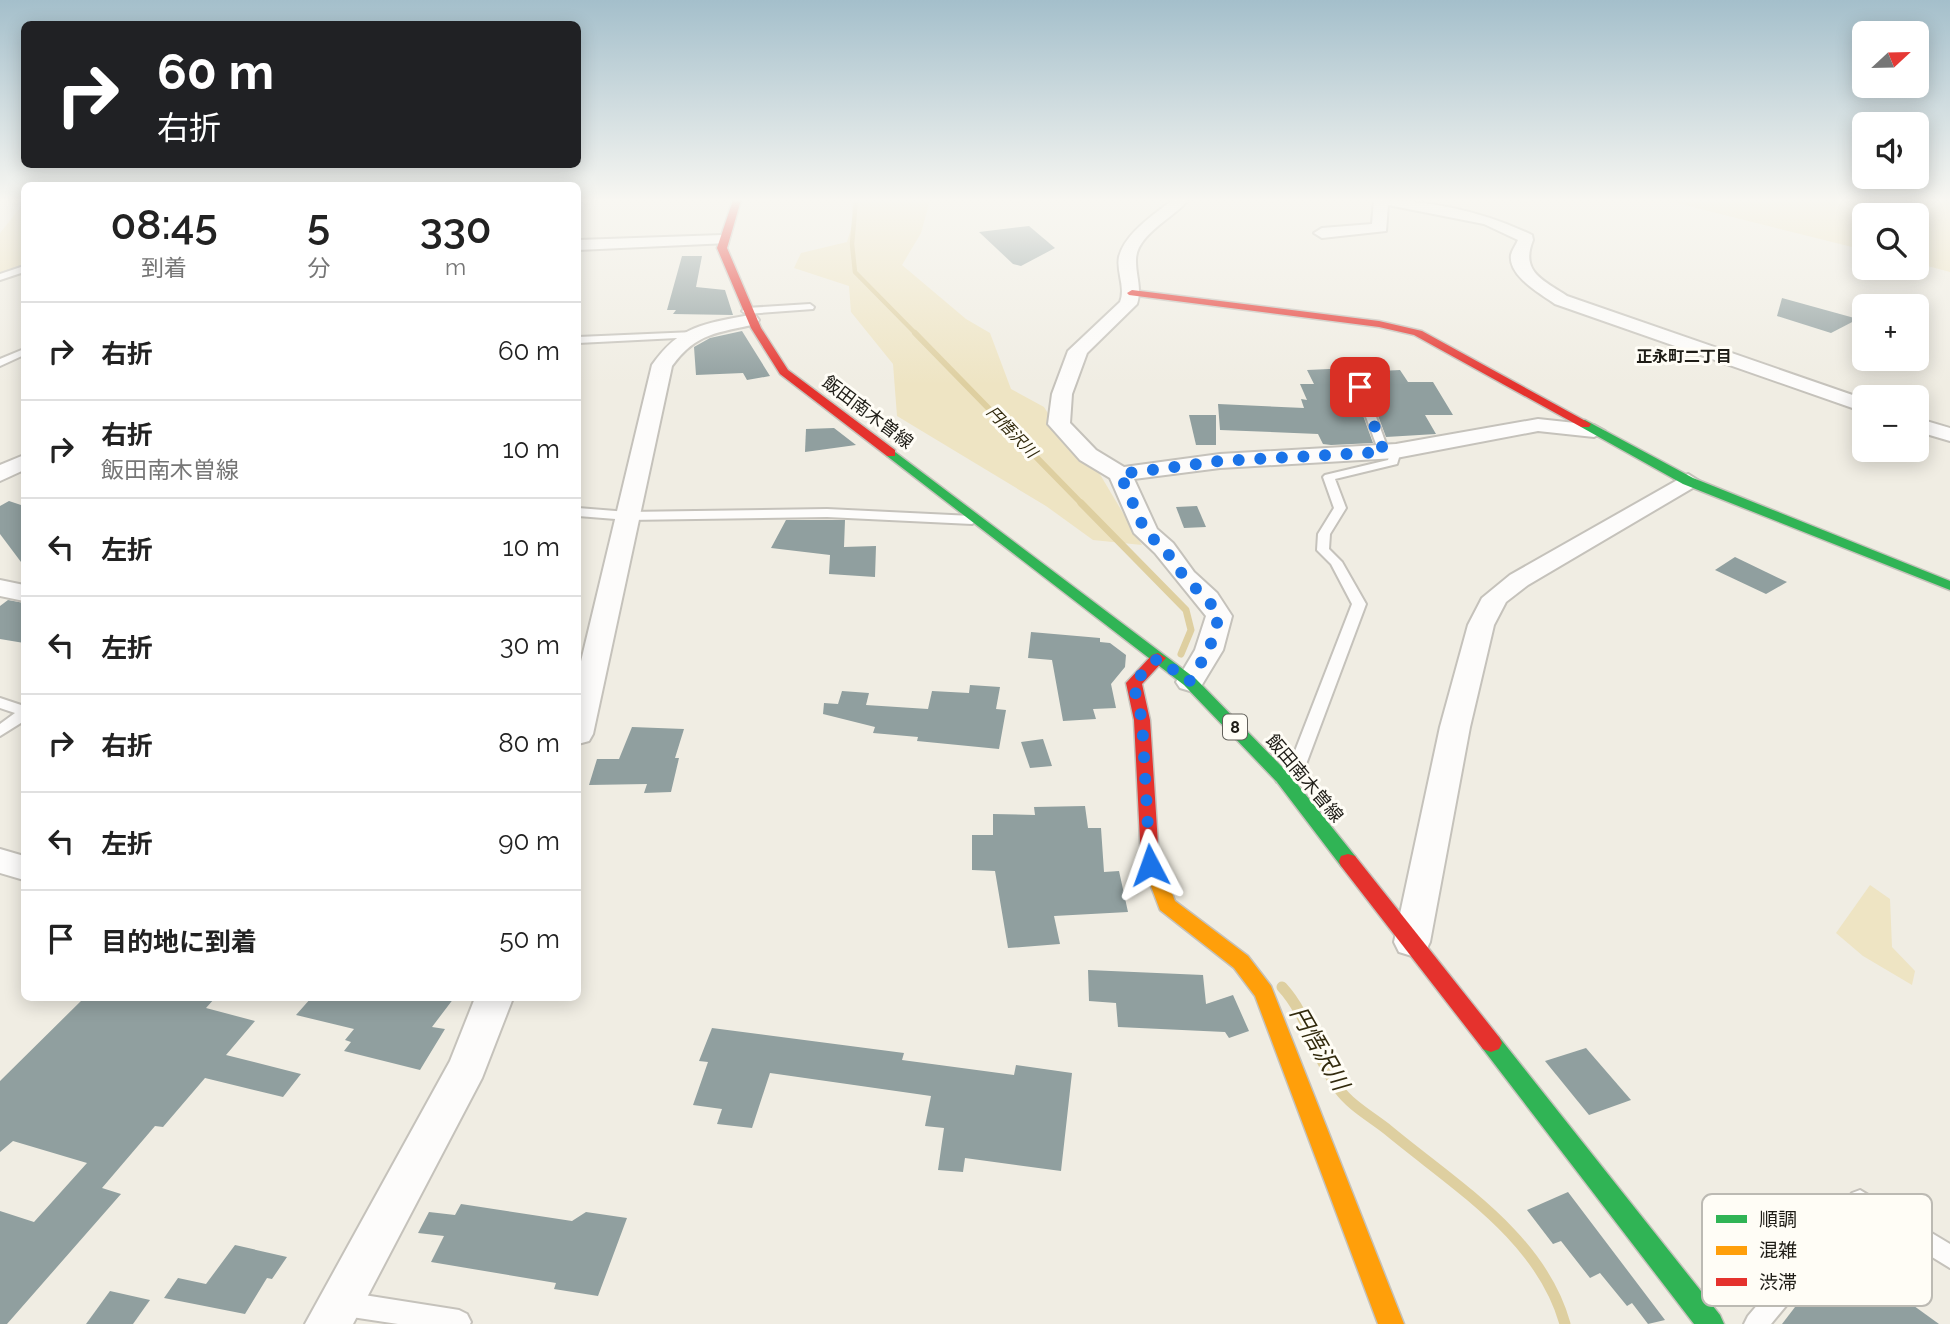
<!DOCTYPE html>
<html lang="ja">
<head>
<meta charset="utf-8">
<style>
  body { margin:0; font-family:Raleway,"Noto Sans JP",sans-serif; background:#f6f6f6; color:#222; height:100vh; display:flex; flex-direction:column; font-size:26px; white-space:nowrap }
  * { box-sizing:border-box; margin:0 }
  p { font-size:23px; color:#767676 }
  .icon { flex:none; width:38px; height:38px; fill:none; stroke:currentColor; stroke-width:2; stroke-linecap:round; stroke-linejoin:round }
  .map { position:relative; flex:1; overflow:hidden }
  .sheet { position:absolute; left:21px; top:182px; width:560px; height:819px; display:flex; flex-direction:column; background:#fff; border-radius:10px; box-shadow:0 4px 18px #0003 }
  .sheet>* { flex:none }
  .hud { position:absolute; left:21px; top:21px; width:560px; height:147px; border-radius:10px; box-shadow:0 4px 18px #0003; background:#202124; color:#fff; overflow:hidden }
  .needle { width:46px; rotate:68deg }
  .fabs { position:absolute; left:1852px; top:21px; display:grid; gap:14px }
  .fabs a { display:grid; place-items:center; width:77px; height:77px; border-radius:10px; background:#fff; box-shadow:0 4px 18px #0003; font-size:35px }
  .pin { position:absolute; display:grid; place-items:center; width:60px; height:60px; color:#fff; margin:-30px; border-radius:14px; box-shadow:0 4px 10px #0006 }
  .me { position:absolute; width:77px; margin:-38px; rotate:356deg; stroke-linejoin:round; filter:drop-shadow(0 0 5px #0008) }
  .turn { display:flex; align-items:center; gap:24px; height:147px; padding:0 21px; font-size:32px }
  .turn .icon { width:91px; height:91px; stroke-width:2.5 }
  .turn b { display:block; font-size:49px; line-height:60px }
  .eta { display:flex; justify-content:space-evenly; align-items:center; height:119px; text-align:center }
  .eta b { font-size:42px; font-weight:600; line-height:49px }
  ul { padding:0; list-style:none }
  li { display:flex; align-items:center; gap:21px; height:98px; padding:0 21px; border-top:2px solid #e0e0e0 }
  li div { flex:1 }
  li b { display:block; font-size:26px }
  li em { font-style:normal }
  .map>svg:first-child { display:block }
  .green { fill:#eee4c3 }
  .lines { fill:none; stroke-linecap:round; stroke-linejoin:round }
  .stream-far3 { stroke:#decfa0; stroke-width:4.5 }
  .stream-far2 { stroke:#decfa0; stroke-width:6 }
  .stream-far1 { stroke:#decfa0; stroke-width:7 }
  .stream { stroke:#decfa0; stroke-width:11 }
  .building { fill:#909f9f }
  .lane-casing { stroke:#c5c2bb; stroke-width:4 }
  .street-casing { stroke:#c5c2bb; stroke-width:4 }
  .fast-casing { stroke:#c5c2bb; stroke-width:3 }
  .slow-casing { stroke:#c5c2bb; stroke-width:3 }
  .jam-casing { stroke:#c5c2bb; stroke-width:3 }
  .lane { fill:#fdfcfb; fill-rule:evenodd }
  .street { fill:#fdfcfb; fill-rule:evenodd }
  .fast { fill:#30b455; fill-rule:evenodd }
  .slow { fill:#ff9f0a; fill-rule:evenodd }
  .jam { fill:#e5322d; fill-rule:evenodd }
  .route { stroke:#1a73e8; stroke-width:12; stroke-dasharray:0 21.6 }
  .labels { text-anchor:middle; dominant-baseline:central; stroke-width:6; stroke-linejoin:round; paint-order:stroke }
  .far-neighbourhood-label { font-size:16px; font-weight:bold; fill:#1f1d17; stroke:#fffdf6 }
  .far-water-label { font-size:16px; font-style:italic; fill:#322a0d; stroke:#fffdf6 }
  .shield { fill:#fffdf6; stroke:#62605a; stroke-width:2 }
  .shield-label { font-size:16px; font-weight:bold; fill:#1f1d17 }
  .street-label { font-size:18px; fill:#1f1d17; stroke:#fffdf6 }
  .near-water-label { font-size:23px; font-style:italic; fill:#322a0d; stroke:#fffdf6 }
  .key { fill:#fffdf6; stroke:#bcbab3; stroke-width:2 }
  .key-label { font-size:19px; fill:#1f1d17 }
</style>
</head>
<body>
<div class="map">
<svg width="1950" height="1324" viewBox="0 0 1950 1324">
  <rect width="100%" height="100%" fill="#f0ede3"/>
  <g class="green">
    <path d="M850,200H930L921,233L902,265L966,319L990,333L1011,389L1044,407L1060,432L1095,466L1142,545L1093,540L1046,506L897,416L893,364L851,312L849,286L794,268L801,253L847,242L854,219Z"/>
    <path d="M1665,200H1950V272L1916,263V215H1864V250Z"/>
    <path d="M24,203V268L0,276V233Z"/>
    <path d="M1870,885L1890,899L1892,947L1915,971L1912,985L1863,956L1836,933Z"/>
  </g>
  <g class="lines">
    <path class="stream-far3" d="M856,200L852,244L855,272L917,335"/>
    <path class="stream-far2" d="M915,333L1083,505"/>
    <path class="stream-far1" d="M1081,503L1186,610L1191,630L1181,654"/>
    <path class="stream" d="M1282,987C1309,1016 1315,1058 1339,1089C1350,1105 1373,1118 1388,1130C1454,1185 1541,1237 1565,1324"/>
  </g>
  <g class="building">
    <path d="M1029,226L1055,248L1021,266L1013,264L979,232Z"/>
    <path d="M682,256H702L696,287L725,290L733,315L673,314L676,310H667Z"/>
    <path d="M1782,298L1858,319L1831,333L1777,316Z"/>
    <path d="M742,331L770,376L747,380L743,373L696,375L694,347L710,338Z"/>
    <path d="M1374,367L1380,371L1400,370L1408,382H1433L1453,415H1425L1436,434L1386,437L1367,386L1359,382L1353,388L1373,443L1331,445L1323,444L1318,434L1220,430L1218,404L1304,408L1301,399L1307,400L1300,384H1314L1307,370Z"/>
    <path d="M1189,415H1216V445H1196Z"/>
    <path d="M834,428L856,445L805,452L806,429Z"/>
    <path d="M9,501L24,506V566L0,534V506Z"/>
    <path d="M1197,506L1206,527L1184,528L1176,507Z"/>
    <path d="M786,520H845L844,547L876,546L875,577L829,574L830,555L771,548Z"/>
    <path d="M1735,557L1787,582L1766,594L1715,570Z"/>
    <path d="M8,600L24,603V643L0,639V606Z"/>
    <path d="M1031,632L1100,638V642L1110,643L1126,655L1125,667L1111,684L1116,708L1093,709L1096,719L1063,721L1052,660L1028,658Z"/>
    <path d="M970,685L1000,687L996,709L1006,710L999,749L917,741L918,737L873,733L875,727L823,714L824,703L838,704L842,691L869,693L866,705L928,709L932,691L969,693Z"/>
    <path d="M632,727L684,729L675,758H679L671,792L644,793L647,784L589,785L597,759H619Z"/>
    <path d="M1043,739L1052,766L1030,768L1021,742Z"/>
    <path d="M1085,806L1088,828H1101L1104,872L1119,871L1128,912L1054,916L1060,944L1008,948L995,871L972,870V835H993V814L1035,815L1034,807Z"/>
    <path d="M1088,970L1203,975L1206,1004L1233,995L1249,1031L1229,1038L1225,1032L1118,1027L1116,1003L1089,1001Z"/>
    <path d="M84,998H215L206,1008L255,1021L226,1055L301,1074L283,1097L205,1078L163,1127L155,1126L102,1188L121,1194L7,1324H0V1211L34,1222L87,1163L13,1141L0,1152V1081Z"/>
    <path d="M311,998H454L432,1027L445,1029L420,1070L344,1051L351,1042L345,1040L354,1029L296,1015Z"/>
    <path d="M712,1028L904,1053L902,1060L1014,1075L1016,1065L1072,1073L1061,1171L965,1158L963,1172L938,1170L944,1128L925,1126L931,1096L770,1073L752,1128L717,1124L722,1109L693,1105L708,1062L699,1061Z"/>
    <path d="M1586,1048L1631,1100L1589,1115L1545,1061Z"/>
    <path d="M1568,1192L1665,1320L1648,1324L1632,1303L1627,1306L1600,1273L1590,1278L1561,1241L1553,1244L1527,1210Z"/>
    <path d="M461,1204L572,1221L586,1212L627,1218L598,1296L554,1289L556,1283L431,1262L444,1236L418,1233L429,1212L455,1215Z"/>
    <path d="M235,1245L287,1257L272,1279L267,1278L245,1314L164,1298L178,1278L206,1284Z"/>
    <path d="M1838,1251L1939,1324H1782Z"/>
    <path d="M110,1291L150,1300L133,1324H86Z"/>
  </g>
  <g class="lines">
    <defs>
      <g id="lane">
        <path d="M24,266V272L0,280V274Z"/>
        <path d="M810,304L814,307L813,309L746,314L742,311L746,308Z"/>
        <path d="M694,332L697,333V337L578,343V337Z"/>
        <path d="M24,349V355L0,366V359Z"/>
        <path d="M1360,384L1365,387L1389,452L1388,454L1384,455L1379,452L1355,387Z"/>
        <path d="M1396,448L1401,451L1397,464L1335,479L1346,508L1330,534L1329,549L1342,562L1366,604L1305,767L1289,782H1277L1275,778L1290,764L1352,604L1331,564L1317,550L1318,534L1334,508L1323,477L1325,475L1388,460L1391,451Z"/>
        <path d="M578,508L628,512L827,509L972,516L978,520L972,524L827,517L628,520L578,516Z"/>
        <path d="M0,698L24,706V721L0,736V724L15,713L0,708Z"/>
        <path d="M1860,1190L1950,1244V1268L1862,1214L1771,1324H1744L1748,1316L1852,1193Z"/>
        <path d="M345,1292L459,1310L467,1314L471,1322L470,1324H398L345,1316L337,1312L333,1304L337,1296Z"/>
      </g>
      <g id="street">
        <path d="M1172,200H1188C1174,218 1135,235 1136,261C1136,277 1142,288 1137,304L1087,353L1072,394L1070,423L1096,450L1124,467L1220,454L1396,444L1538,419L1594,425L1605,431L1594,437L1538,431L1396,458L1220,468L1134,479L1157,529L1173,543L1194,572L1217,593L1232,616L1223,650L1200,688L1190,691L1180,688L1176,682L1195,650L1206,616L1155,553L1134,533L1110,478L1080,460L1048,424L1052,394L1068,351L1120,302C1126,287 1116,272 1119,257C1125,233 1154,215 1172,200Z"/>
        <path d="M1374,200C1429,200 1482,211 1532,235L1533,240C1520,272 1543,280 1567,296L1864,399V412L1555,304C1541,294 1508,276 1511,255C1512,250 1516,245 1518,240L1484,224L1388,205L1386,231L1322,238L1314,233L1322,228L1372,224Z"/>
        <path d="M722,235L728,237V243L578,250V240Z"/>
        <path d="M750,315L756,316L759,320L756,324C718,333 697,332 672,366L593,734L589,741L578,744V674L652,365C680,325 704,324 750,315Z"/>
        <path d="M1916,418L1950,428V441L1916,431Z"/>
        <path d="M24,455V470L0,481V465Z"/>
        <path d="M1688,474L1699,481L1696,486L1528,585L1506,602L1494,625L1470,727L1430,942L1425,952L1412,956L1399,952L1394,942L1440,727L1468,625L1482,598L1510,575Z"/>
        <path d="M0,580L24,585V601L0,596Z"/>
        <path d="M0,849L24,856V880L0,873Z"/>
        <path d="M475,998H513L482,1078L353,1324H305L450,1061Z"/>
      </g>
      <g id="fast">
        <path d="M1585,420L1693,478L1950,581V590L1683,484L1581,427V421Z"/>
        <path d="M891,449L1196,679L1289,774L1355,856L1357,861L1355,866L1348,868L1341,866L1277,782L1184,685L887,456V450Z"/>
        <path d="M1491,1034L1499,1037L1720,1315L1724,1324H1694L1483,1049L1480,1043L1483,1037Z"/>
      </g>
      <path id="slow" d="M1150,853L1157,855L1159,860L1175,901L1248,956L1271,986L1404,1324H1378L1255,996L1234,968L1160,910L1141,860L1143,855Z"/>
      <g id="jam">
        <path d="M733,200H741L727,248L761,328L788,370L895,450V456H887L780,374L751,328L717,248Z"/>
        <path d="M1132,290L1379,321L1422,331L1591,424L1589,427H1581L1414,335L1379,327L1129,295L1127,293Z"/>
        <path d="M1158,653L1166,658L1142,684L1150,720L1159,860L1157,865L1150,867L1143,865L1141,860L1134,720L1126,683L1152,655Z"/>
        <path d="M1348,854L1355,856L1499,1037L1502,1043L1499,1049L1491,1052L1483,1049L1341,866L1339,861L1341,856Z"/>
      </g>
    </defs>
    <use href="#lane" class="lane-casing"/>
    <use href="#street" class="street-casing"/>
    <use href="#fast" class="fast-casing"/>
    <use href="#slow" class="slow-casing"/>
    <use href="#jam" class="jam-casing"/>
    <use href="#lane" class="lane"/>
    <use href="#street" class="street"/>
    <use href="#fast" class="fast"/>
    <use href="#slow" class="slow"/>
    <use href="#jam" class="jam"/>
  </g>
  <linearGradient id="sky" x2="0" y2="1"><stop stop-color="#a4bfcb"/><stop offset="0.52" stop-color="#f8f7f2"/><stop offset="1" stop-color="#f8f7f2" stop-opacity="0"/></linearGradient>
  <rect width="1950" height="385" fill="url(#sky)"/>
  <g class="lines">
    <path class="route" d="M1150,865L1142,720L1133,683L1158,658L1189,682L1209,650L1219,616L1208,600L1185,578L1164,548L1146,533L1120,474L1220,461L1384,452L1360,387"/>
  </g>
  <g class="labels">
    <g class="far-neighbourhood-label">
      <text x="1684" y="356">正永町二丁目</text>
    </g>
    <g class="far-water-label">
      <text transform="translate(1012 432) rotate(46)">円悟沢川</text>
    </g>
    <rect class="shield" x="1223" y="714.5" width="24" height="25" rx="5"/>
    <g class="shield-label">
      <text x="1235" y="727">8</text>
    </g>
    <g class="street-label">
      <text transform="translate(868 412) rotate(37)">飯田南木曽線</text>
      <text transform="translate(1305 778) rotate(50)">飯田南木曽線</text>
    </g>
    <g class="near-water-label">
      <text transform="translate(1320 1048) rotate(60)">円悟沢川</text>
    </g>
  </g>
  <rect x="1702" y="1194" width="230" height="112" rx="10" class="key"/>
  <rect x="1716" y="1215" width="31" height="8" fill="#30b455"/>
  <rect x="1716" y="1246" width="31" height="9" fill="#ff9f0a"/>
  <rect x="1716" y="1278" width="31" height="8" fill="#e5322d"/>
  <g class="key-label">
    <text x="1759" y="1226">順調</text>
    <text x="1759" y="1257">混雑</text>
    <text x="1759" y="1289">渋滞</text>
  </g>
</svg>
<div class="fabs">
<a><svg class="needle" viewBox="-14 -14 28 28"><path d="M0-13l5 13h-10z" fill="#e53935"/><path d="M0 13l5-13h-10z" fill="#767676"/></svg></a>
<a><svg class="icon" aria-label="sound" viewBox="0 0 24 24"><path d="M4 9h4l5-4v14l-5-4H4zM17 9q2 3 0 6"/></svg></a>
<a><svg class="icon" aria-label="search" viewBox="0 0 24 24"><circle cx="10" cy="10" r="6"/><path d="M15 15l6 6"/></svg></a>
<a>+</a>
<a>−</a>
</div>
<div class="pin" style="left:1360px;top:387px;background:#d93025"><svg class="icon" aria-label="arrive" viewBox="0 0 24 24"><path d="M6 21V4h12l-3 4 3 4H6"/></svg></div>
<svg class="me" style="left:1150px;top:865px" viewBox="-20 -20 40 40"><path d="M0-17L14 15 0 8-14 15z" fill="#1a73e8" stroke="#fff" stroke-width="4"/></svg>
<div class="hud">
<div class="turn"><svg class="icon" aria-label="right" viewBox="0 0 24 24"><path d="M7 20v-9h11M14 6l5 5-5 5"/></svg><div><b>60 m</b>右折</div></div>
</div>
<section class="sheet">
<div class="eta">
<div><b>08:45</b><p>到着</p></div>
<div><b>5</b><p>分</p></div>
<div><b>330</b><p>m</p></div>
</div>
<ul>
<li><svg class="icon" aria-label="right" viewBox="0 0 24 24"><path d="M7 20v-9h11M14 6l5 5-5 5"/></svg><div><b>右折</b></div><em>60 m</em></li>
<li><svg class="icon" aria-label="right" viewBox="0 0 24 24"><path d="M7 20v-9h11M14 6l5 5-5 5"/></svg><div><b>右折</b><p>飯田南木曽線</p></div><em>10 m</em></li>
<li><svg class="icon" aria-label="left" viewBox="0 0 24 24"><path d="M17 20v-9H6M10 6l-5 5 5 5"/></svg><div><b>左折</b></div><em>10 m</em></li>
<li><svg class="icon" aria-label="left" viewBox="0 0 24 24"><path d="M17 20v-9H6M10 6l-5 5 5 5"/></svg><div><b>左折</b></div><em>30 m</em></li>
<li><svg class="icon" aria-label="right" viewBox="0 0 24 24"><path d="M7 20v-9h11M14 6l5 5-5 5"/></svg><div><b>右折</b></div><em>80 m</em></li>
<li><svg class="icon" aria-label="left" viewBox="0 0 24 24"><path d="M17 20v-9H6M10 6l-5 5 5 5"/></svg><div><b>左折</b></div><em>90 m</em></li>
<li><svg class="icon" aria-label="arrive" viewBox="0 0 24 24"><path d="M6 21V4h12l-3 4 3 4H6"/></svg><div><b>目的地に到着</b></div><em>50 m</em></li>
</ul>
</section>
</div>
</body>
</html>
